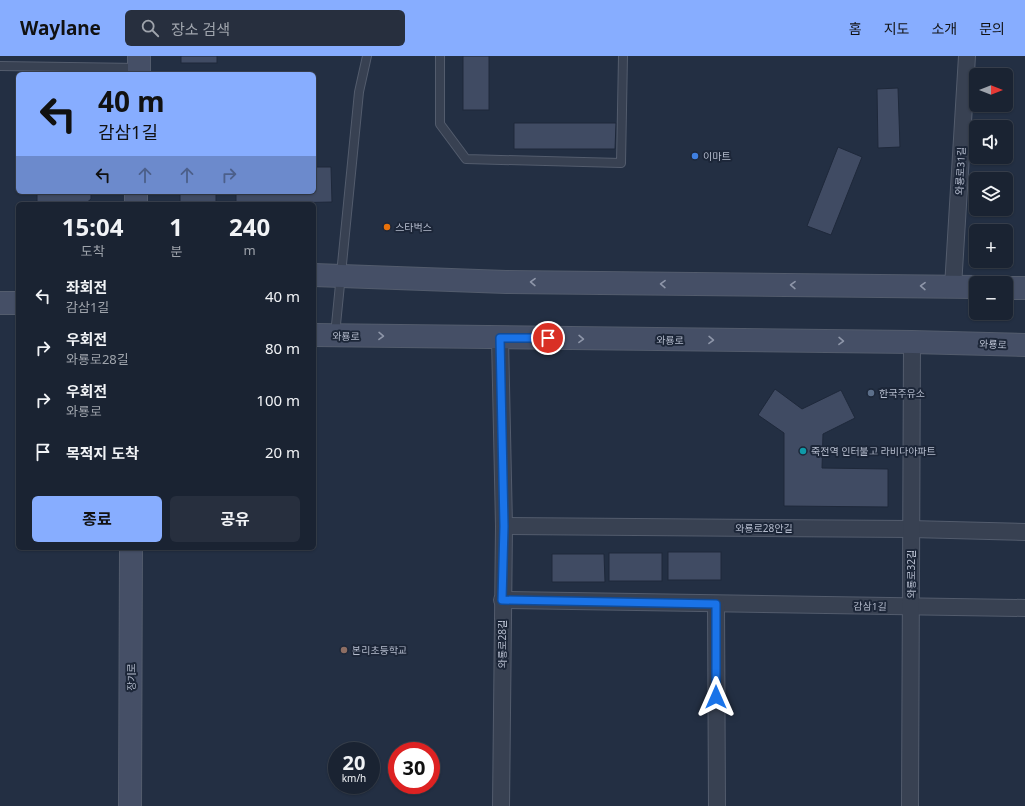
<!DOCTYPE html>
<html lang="ko">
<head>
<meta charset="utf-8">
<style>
  body { margin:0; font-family:"Noto Sans","Noto Sans KR",sans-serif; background:#272f3e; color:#f1f3f6; height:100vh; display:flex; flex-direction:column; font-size:15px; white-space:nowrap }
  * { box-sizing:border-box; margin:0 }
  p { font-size:13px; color:#9fa4ac }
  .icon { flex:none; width:22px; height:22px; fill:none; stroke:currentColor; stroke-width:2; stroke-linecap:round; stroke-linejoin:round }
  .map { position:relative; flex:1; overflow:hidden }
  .sheet { position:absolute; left:16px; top:146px; width:300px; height:348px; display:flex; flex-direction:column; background:#1a2332; border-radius:6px; box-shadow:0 1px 3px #0004,0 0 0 1px #38404d }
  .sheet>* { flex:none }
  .hud { position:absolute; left:16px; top:16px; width:300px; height:122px; border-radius:6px; box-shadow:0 1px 3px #0004,0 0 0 1px #38404d; background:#87adff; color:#111; overflow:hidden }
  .needle { width:26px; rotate:90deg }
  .tools { position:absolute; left:969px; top:12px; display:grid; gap:8px }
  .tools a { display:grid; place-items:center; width:44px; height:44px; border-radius:6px; background:#1a2332; box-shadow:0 1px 3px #0004,0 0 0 1px #38404d; font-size:20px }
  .speed { position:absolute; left:328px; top:686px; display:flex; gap:8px; font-size:20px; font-weight:700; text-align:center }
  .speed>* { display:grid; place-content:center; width:52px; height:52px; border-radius:50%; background:#1a2332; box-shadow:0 1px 3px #0004,0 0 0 1px #38404d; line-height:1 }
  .speed small { font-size:10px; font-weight:400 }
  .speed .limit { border:6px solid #d22; background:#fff; color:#111 }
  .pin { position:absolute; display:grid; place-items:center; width:34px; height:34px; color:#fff; margin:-17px; border:2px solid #fff; border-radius:50%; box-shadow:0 1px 4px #0007 }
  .me { position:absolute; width:44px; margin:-22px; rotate:0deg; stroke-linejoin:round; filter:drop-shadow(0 0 3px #0008) }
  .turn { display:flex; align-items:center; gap:14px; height:84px; padding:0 16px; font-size:18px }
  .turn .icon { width:52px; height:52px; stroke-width:2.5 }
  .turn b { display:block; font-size:28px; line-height:34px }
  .lanes { display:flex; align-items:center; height:38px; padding:0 16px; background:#0003; justify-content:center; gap:20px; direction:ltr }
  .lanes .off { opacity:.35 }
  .eta { display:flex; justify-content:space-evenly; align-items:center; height:68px; text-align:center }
  .eta b { font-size:24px; font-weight:700; line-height:28px }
  .primary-button { display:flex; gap:8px; margin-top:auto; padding:8px 16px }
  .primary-button a { flex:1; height:46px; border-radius:6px; background:#87adff; color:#111; font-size:16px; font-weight:700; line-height:46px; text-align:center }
  .primary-button a+a { background:#272f3e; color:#f1f3f6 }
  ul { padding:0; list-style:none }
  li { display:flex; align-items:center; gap:12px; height:52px; padding:0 16px }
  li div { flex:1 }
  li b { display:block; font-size:15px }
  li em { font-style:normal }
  header { display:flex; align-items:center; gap:24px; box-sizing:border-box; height:56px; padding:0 20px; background:#87adff; color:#111 }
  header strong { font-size:19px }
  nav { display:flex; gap:22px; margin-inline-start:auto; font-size:14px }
  .search { width:280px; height:36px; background:#272f3e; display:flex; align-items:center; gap:10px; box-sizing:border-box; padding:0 14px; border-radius:6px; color:#9fa4ac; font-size:15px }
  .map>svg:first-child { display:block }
  .building { fill:#404b63; stroke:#1e283a }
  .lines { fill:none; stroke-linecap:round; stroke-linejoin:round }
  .service-casing { stroke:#535c6d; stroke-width:10 }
  .minor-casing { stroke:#535c6d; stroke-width:18 }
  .secondary-casing { stroke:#535c6d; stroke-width:24 }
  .service { stroke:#384152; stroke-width:8 }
  .minor { stroke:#384152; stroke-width:16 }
  .secondary { stroke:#454f66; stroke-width:22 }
  .oneway { stroke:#8e96a9 }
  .route-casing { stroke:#114b97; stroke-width:10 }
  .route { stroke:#1a73e8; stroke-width:7 }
  .shop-dot { fill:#3f7fe0; stroke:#1c2638; stroke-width:1.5 }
  .food-dot { fill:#e8710a; stroke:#1c2638; stroke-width:1.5 }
  .service-dot { fill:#5c6f8a; stroke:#1c2638; stroke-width:1.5 }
  .culture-dot { fill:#0f9aa8; stroke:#1c2638; stroke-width:1.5 }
  .education-dot { fill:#8d6e63; stroke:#1c2638; stroke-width:1.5 }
  .labels { text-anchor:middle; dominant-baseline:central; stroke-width:4; stroke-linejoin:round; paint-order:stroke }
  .poi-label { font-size:10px; fill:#b5bccd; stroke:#1c2638; text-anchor:start }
  .street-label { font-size:10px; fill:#b5bccd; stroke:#1c2638 }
</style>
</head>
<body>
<header>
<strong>Waylane</strong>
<div class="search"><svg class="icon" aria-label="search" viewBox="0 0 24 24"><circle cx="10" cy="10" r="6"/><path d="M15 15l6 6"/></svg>장소 검색</div>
<nav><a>홈</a><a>지도</a><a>소개</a><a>문의</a></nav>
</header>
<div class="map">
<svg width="1025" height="750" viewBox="0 0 1025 750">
  <rect width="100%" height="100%" fill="#232f43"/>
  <g class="building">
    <rect x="181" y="0" width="36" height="7"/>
    <rect x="463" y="0" width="26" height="54"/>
    <path d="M898,32L900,91L878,92L877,33Z"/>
    <path d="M514,67H616L615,93H514Z"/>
    <path d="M838,91L862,101L831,179L807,170Z"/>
    <path d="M314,111H331L332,146L236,148V136H314Z"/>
    <path d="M37,136H91V143L85,148H37Z"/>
    <rect x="180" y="136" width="36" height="12"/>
    <path d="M775,333L802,353L841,334L855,362L823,378L822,412L888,413V451L784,450V377L758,359Z"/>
    <path d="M164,492H215V494L164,493Z"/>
    <rect x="668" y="496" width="53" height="28"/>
    <rect x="609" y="497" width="53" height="28"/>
    <path d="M552,498H604L605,526H552Z"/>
  </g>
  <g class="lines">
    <defs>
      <g id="service">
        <path d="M440,0V68L466,103L621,107L623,0"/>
        <path d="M0,10L139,12"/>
        <path d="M335,279L359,36L367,0"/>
      </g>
      <g id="minor">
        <path d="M953,231L967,0"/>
        <path d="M500,282L504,470L501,750"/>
        <path d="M504,470L911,473L1025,476"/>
        <path d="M502,544L1025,552"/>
        <path d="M716,548L717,750"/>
        <path d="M910,750L912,286"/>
      </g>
      <g id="secondary">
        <path d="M139,18V0"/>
        <path d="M136,148V136"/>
        <path d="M314,219L506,226L976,231"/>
        <path d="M1006,232H1025"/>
        <path d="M0,247H18"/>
        <path d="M314,279L912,286L1025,289"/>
        <path d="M130,750L131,492"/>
      </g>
    </defs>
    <use href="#service" class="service-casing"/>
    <use href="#minor" class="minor-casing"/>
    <use href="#secondary" class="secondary-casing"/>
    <use href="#service" class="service"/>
    <use href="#minor" class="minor"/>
    <use href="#secondary" class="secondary"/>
  </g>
  <defs><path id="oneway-chevron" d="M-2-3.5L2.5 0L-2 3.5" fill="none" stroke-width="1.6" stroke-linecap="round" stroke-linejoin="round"/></defs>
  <g class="oneway">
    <use href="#oneway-chevron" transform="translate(533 226) rotate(-179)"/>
    <use href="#oneway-chevron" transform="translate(663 228) rotate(-179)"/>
    <use href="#oneway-chevron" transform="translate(793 229) rotate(-179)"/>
    <use href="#oneway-chevron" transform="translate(923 230) rotate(-179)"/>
    <use href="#oneway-chevron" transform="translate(381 280) rotate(1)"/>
    <use href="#oneway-chevron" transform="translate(581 283) rotate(1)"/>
    <use href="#oneway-chevron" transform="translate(711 284) rotate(1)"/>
    <use href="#oneway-chevron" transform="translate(841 285) rotate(1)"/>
  </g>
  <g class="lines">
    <defs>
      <path id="route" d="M548,282H500L504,470L502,544L716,548V641"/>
    </defs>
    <use href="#route" class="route-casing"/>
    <use href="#route" class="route"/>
  </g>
  <circle class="shop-dot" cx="695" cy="100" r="4"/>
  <circle class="food-dot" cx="387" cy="171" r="4"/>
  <circle class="service-dot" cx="871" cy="337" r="4"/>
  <circle class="culture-dot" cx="803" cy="395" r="4"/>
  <circle class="education-dot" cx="344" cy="594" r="4"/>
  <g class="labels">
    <g class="poi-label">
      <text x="703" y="100">이마트</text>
      <text x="395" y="171">스타벅스</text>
      <text x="879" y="337">한국주유소</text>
      <text x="811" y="395">죽전역 인터불고 라비다아파트</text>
      <text x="352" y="594">본리초등학교</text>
    </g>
    <g class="street-label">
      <text transform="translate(960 115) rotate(-87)">와룡로31길</text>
      <text transform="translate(346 280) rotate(1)">와룡로</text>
      <text transform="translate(670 284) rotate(1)">와룡로</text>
      <text transform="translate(993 288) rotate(2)">와룡로</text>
      <text x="764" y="472">와룡로28안길</text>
      <text transform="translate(911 518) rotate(-90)">와룡로32길</text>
      <text transform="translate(870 550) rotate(1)">감삼1길</text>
      <text transform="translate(502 588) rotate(-90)">와룡로28길</text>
      <text transform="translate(131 621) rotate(-90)">장기로</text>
    </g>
  </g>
</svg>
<div class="tools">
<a><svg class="needle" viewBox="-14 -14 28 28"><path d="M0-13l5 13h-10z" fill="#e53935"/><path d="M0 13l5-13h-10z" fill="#9fa4ac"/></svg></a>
<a><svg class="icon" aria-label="sound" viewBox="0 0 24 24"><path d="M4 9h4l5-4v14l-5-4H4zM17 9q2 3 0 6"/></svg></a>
<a><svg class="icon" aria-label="layers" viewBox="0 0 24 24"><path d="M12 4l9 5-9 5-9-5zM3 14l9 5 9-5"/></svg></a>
<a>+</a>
<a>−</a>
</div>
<div class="speed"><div>20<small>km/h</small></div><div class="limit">30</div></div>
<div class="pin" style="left:548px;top:282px;background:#d93025"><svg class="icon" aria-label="arrive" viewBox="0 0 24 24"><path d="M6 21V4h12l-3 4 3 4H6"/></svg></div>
<svg class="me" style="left:716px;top:641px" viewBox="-20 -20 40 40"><path d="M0-17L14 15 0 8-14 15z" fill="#1a73e8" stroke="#fff" stroke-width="4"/></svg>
<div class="hud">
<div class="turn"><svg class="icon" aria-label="left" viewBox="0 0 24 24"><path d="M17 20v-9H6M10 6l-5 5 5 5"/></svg><div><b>40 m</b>감삼1길</div></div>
<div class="lanes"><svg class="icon" aria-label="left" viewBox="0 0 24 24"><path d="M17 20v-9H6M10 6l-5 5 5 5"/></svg><svg class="icon off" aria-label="ahead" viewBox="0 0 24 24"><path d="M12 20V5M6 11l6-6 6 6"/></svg><svg class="icon off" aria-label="ahead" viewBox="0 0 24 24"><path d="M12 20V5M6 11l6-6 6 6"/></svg><svg class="icon off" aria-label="right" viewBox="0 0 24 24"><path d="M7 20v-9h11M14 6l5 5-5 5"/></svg></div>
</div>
<section class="sheet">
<div class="eta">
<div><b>15:04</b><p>도착</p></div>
<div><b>1</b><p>분</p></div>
<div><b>240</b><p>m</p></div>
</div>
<ul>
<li><svg class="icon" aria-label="left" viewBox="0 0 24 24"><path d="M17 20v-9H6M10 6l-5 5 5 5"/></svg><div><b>좌회전</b><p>감삼1길</p></div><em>40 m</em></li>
<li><svg class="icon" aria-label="right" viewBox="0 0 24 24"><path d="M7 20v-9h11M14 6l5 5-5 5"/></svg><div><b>우회전</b><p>와룡로28길</p></div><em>80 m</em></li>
<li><svg class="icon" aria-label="right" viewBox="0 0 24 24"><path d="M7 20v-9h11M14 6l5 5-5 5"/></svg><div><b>우회전</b><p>와룡로</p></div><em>100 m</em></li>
<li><svg class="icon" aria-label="arrive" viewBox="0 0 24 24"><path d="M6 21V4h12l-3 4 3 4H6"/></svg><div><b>목적지 도착</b></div><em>20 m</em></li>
</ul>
<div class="primary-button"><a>종료</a><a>공유</a></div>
</section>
</div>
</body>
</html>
